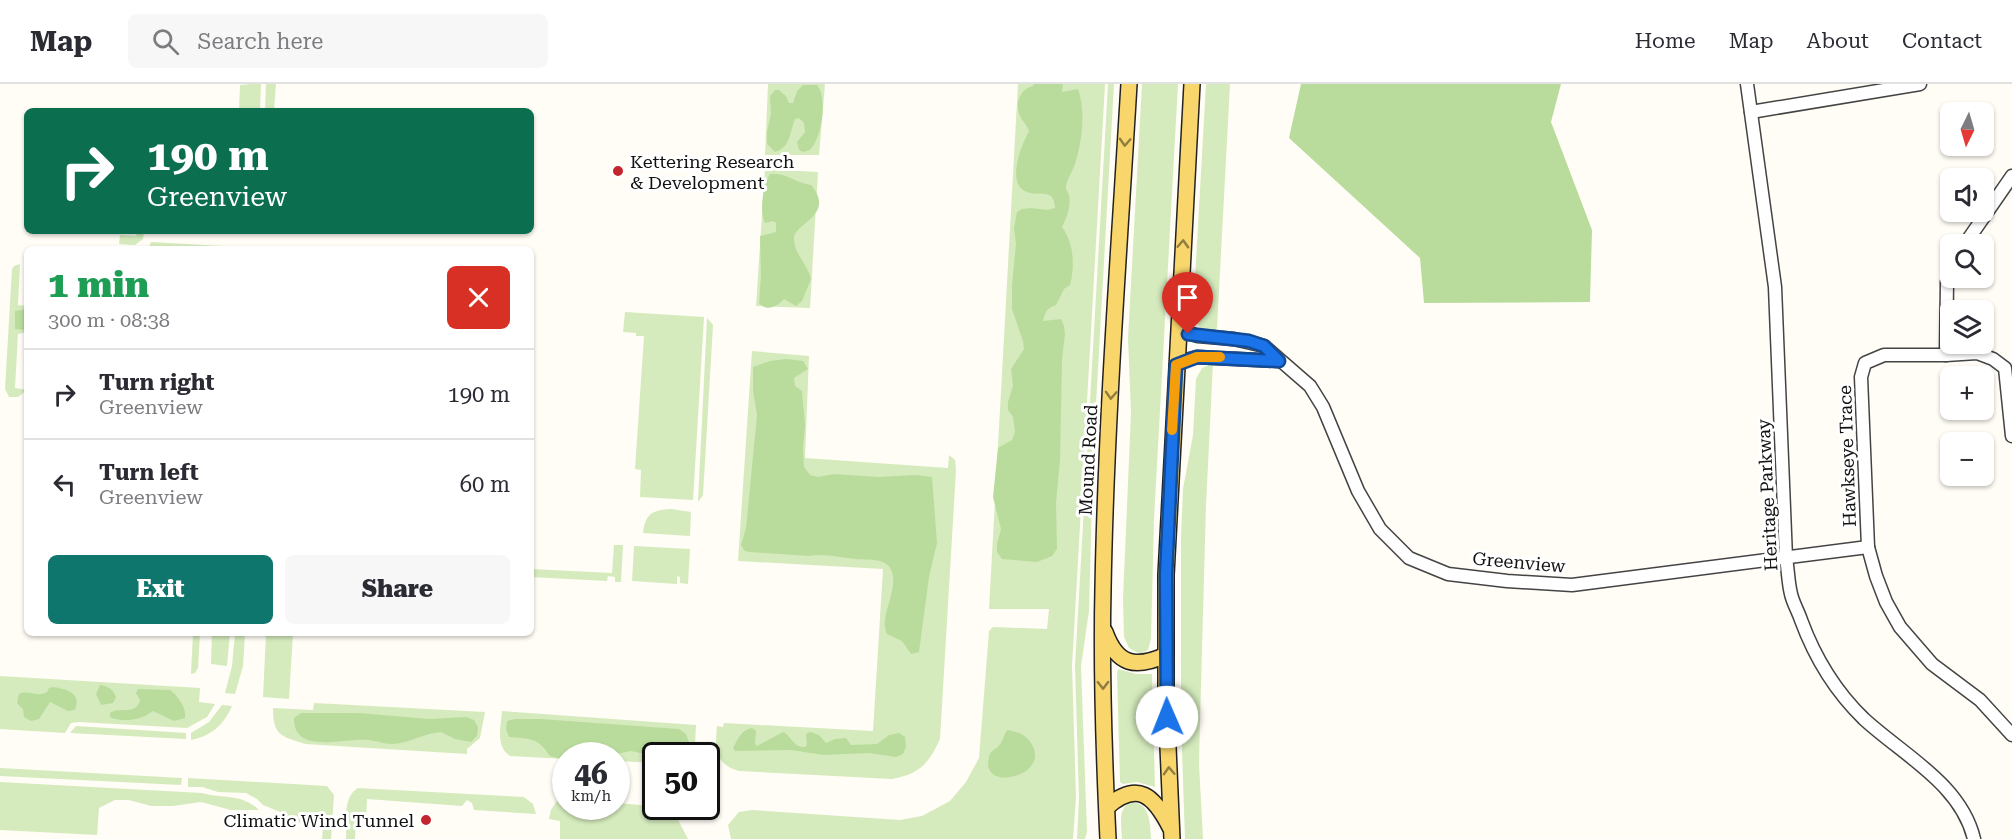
<!DOCTYPE html>
<html lang="en">
<head>
<meta charset="utf-8">
<style>
  body { margin:0; font-family:"Roboto Serif",serif; background:#f7f7f7; color:#2b2b33; height:100vh; display:flex; flex-direction:column; font-size:22px; white-space:nowrap }
  * { box-sizing:border-box; margin:0 }
  p { font-size:20px; color:#7c7c81 }
  .icon { flex:none; width:33px; height:33px; fill:none; stroke:currentColor; stroke-width:2; stroke-linecap:round; stroke-linejoin:round }
  .map { position:relative; flex:1; overflow:hidden }
  .sheet { position:absolute; left:24px; top:162px; width:510px; height:390px; display:flex; flex-direction:column; background:#fff; border-radius:9px; box-shadow:0 2px 4px #0004 }
  .sheet>* { flex:none }
  .hud { position:absolute; left:24px; top:24px; width:510px; height:126px; border-radius:9px; box-shadow:0 2px 4px #0004; background:#0b6e4f; color:#fff; overflow:hidden }
  .needle { width:39px; rotate:185deg }
  .controls { position:absolute; left:1940px; top:18px; display:grid; gap:12px }
  .controls a { display:grid; place-items:center; width:54px; height:54px; border-radius:9px; background:#fff; box-shadow:0 2px 4px #0004; font-size:30px }
  .speed { position:absolute; left:552px; top:658px; display:flex; gap:12px; font-size:30px; font-weight:700; text-align:center }
  .speed>* { display:grid; place-content:center; width:78px; height:78px; border-radius:50%; background:#fff; box-shadow:0 2px 4px #0004; line-height:1 }
  .speed small { font-size:15px; font-weight:400 }
  .speed .limit { border:3px solid #111; border-radius:9px; background:#fff; color:#111 }
  .pin { position:absolute; display:grid; place-items:center; width:51px; height:51px; color:#fff; margin:-62px -26px; border-radius:50% 50% 50% 0; rotate:-45deg; box-shadow:0 0 6px #0007 }
  .pin .icon { rotate:45deg }
  .me { position:absolute; width:66px; margin:-33px; rotate:359deg; stroke-linejoin:round; filter:drop-shadow(0 0 4px #0008) }
  .turn { display:flex; align-items:center; gap:21px; height:126px; padding:0 24px; font-size:27px }
  .turn .icon { width:78px; height:78px; stroke-width:2.5 }
  .turn b { display:block; font-size:42px; line-height:51px }
  .round { display:grid; place-items:center; flex:none; width:63px; height:63px; border-radius:9px; background:#f7f7f7 }
  .overview { display:flex; align-items:center; justify-content:space-between; height:102px; padding:0 24px }
  h1 { font-size:36px; font-weight:800; line-height:45px; color:#1e9e55 }
  .primary-button { display:flex; gap:12px; margin-top:auto; padding:12px 24px }
  .primary-button a { flex:1; height:69px; border-radius:9px; background:#0f766e; color:#fff; font-size:24px; font-weight:800; line-height:69px; text-align:center }
  .primary-button a+a { background:#f7f7f7; color:#2b2b33 }
  ul { padding:0; list-style:none }
  li { display:flex; align-items:center; gap:18px; height:90px; padding:0 24px; border-top:2px solid #e1e1e2 }
  li div { flex:1 }
  li b { display:block; font-size:22px }
  li em { font-style:normal }
  header { display:flex; align-items:center; gap:36px; box-sizing:border-box; height:84px; padding:0 30px; background:#fff; border-bottom:2px solid #e1e1e2 }
  header strong { font-size:28px }
  nav { display:flex; gap:33px; margin-inline-start:auto; font-size:21px }
  .search { width:420px; height:54px; background:#f7f7f7; display:flex; align-items:center; gap:15px; box-sizing:border-box; padding:0 21px; border-radius:9px; color:#7c7c81; font-size:22px }
  .map>svg:first-child { display:block }
  .green { fill:#d5ebbd }
  .forest { fill:#b9dc9c }
  .lines { fill:none; stroke-linecap:round; stroke-linejoin:round }
  .minor-casing { stroke:#444; stroke-width:15 }
  .major-casing { stroke:#222; stroke-width:18 }
  .minor { stroke:#fff; stroke-width:12 }
  .major { stroke:#f9d66b; stroke-width:15 }
  .oneway { stroke:#917d42 }
  .route-casing { stroke:#114b97; stroke-width:15 }
  .route { stroke:#1a73e8; stroke-width:10 }
  .slow { stroke:#f59e0b; stroke-width:10 }
  .poi-dot { fill:#c4262e; stroke:#fff; stroke-width:2 }
  .labels { text-anchor:middle; dominant-baseline:central; stroke-width:6; stroke-linejoin:round; paint-order:stroke }
  .poi-label { font-size:18px; fill:#111; stroke:#fff; text-anchor:start }
  .street-label { font-size:18px; fill:#111; stroke:#fff }
</style>
</head>
<body>
<header>
<strong>Map</strong>
<div class="search"><svg class="icon" aria-label="search" viewBox="0 0 24 24"><circle cx="10" cy="10" r="6"/><path d="M15 15l6 6"/></svg>Search here</div>
<nav><a>Home</a><a>Map</a><a>About</a><a>Contact</a></nav>
</header>
<div class="map">
<svg width="2012" height="755" viewBox="0 0 2012 755">
  <rect width="100%" height="100%" fill="#fffdf5"/>
  <g class="green">
    <path d="M251,0H261L260,27H239L240,1Z"/>
    <path d="M266,0H276L274,27H265Z"/>
    <path d="M768,0H825L819,71H765Z"/>
    <path d="M1018,0H1105L1072,582L1076,713L1073,755H731L728,741L739,728L752,726L900,736L922,732L950,717L966,698L979,674L989,547L993,543L1047,545L1049,525H989Z"/>
    <path d="M1108,0H1114L1093,374L1089,527L1081,582L1087,748L1085,755H1077L1079,715L1075,582Z"/>
    <path d="M1142,0H1178L1154,435L1151,555L1148,566L1140,570L1129,564L1124,553L1123,515L1131,329L1128,254Z"/>
    <path d="M1206,0H1230L1217,244L1215,248L1206,247L1199,243L1193,230Z"/>
    <path d="M765,85L818,88L810,224L756,222Z"/>
    <path d="M137,147H144L143,155L135,161L119,160L120,151L136,152Z"/>
    <path d="M151,158L222,162V165H148Z"/>
    <path d="M20,180L18,221L27,222V248L18,250L15,304L27,306L18,313H9L5,305L12,185L14,182Z"/>
    <path d="M625,228L704,233L693,416L640,413L641,386L635,385L644,252H636V249L623,248Z"/>
    <path d="M707,234L713,241L703,411L698,418Z"/>
    <path d="M752,267L809,272L805,374L948,384L949,371L955,376L956,386L940,655C929,679 920,690 892,695L739,687C714,680 715,663 717,642L723,643L724,639L873,647L883,485L738,477Z"/>
    <path d="M1213,279L1206,421L1200,637L1199,680L1203,755H1185L1181,636V453L1183,405L1193,351L1196,295L1202,284Z"/>
    <path d="M671,425L691,428L690,452L643,449C645,430 652,426 671,425Z"/>
    <path d="M614,461H623L621,498H615V493L608,492L607,497L531,493V485L612,489Z"/>
    <path d="M634,462L690,465L688,500L680,499V493L677,492V500L632,497Z"/>
    <path d="M193,549H200L198,584L195,589L191,590Z"/>
    <path d="M212,549H230L227,582L211,580Z"/>
    <path d="M235,549H245L243,582L235,610L225,609L232,582Z"/>
    <path d="M266,549H293L289,615L263,613Z"/>
    <path d="M1118,585L1136,590H1152L1155,703L1137,698L1123,700L1120,698L1117,589Z"/>
    <path d="M0,592L200,604L199,618L215,620L207,633L187,644L79,638L71,639L65,649L0,645Z"/>
    <path d="M314,619L485,628L480,654L467,665V670L305,660C281,652 273,652 273,624L313,626Z"/>
    <path d="M222,621L232,622C224,641 211,652 191,656V649L209,638Z"/>
    <path d="M502,627L696,641L695,661L689,672H656L655,679L617,677L616,672H566L565,675L510,672C495,662 501,642 502,627Z"/>
    <path d="M76,642L186,649V655L70,649Z"/>
    <path d="M0,684L182,694L181,701L0,692Z"/>
    <path d="M188,694L327,702L334,711L331,755H322L323,745L312,743L311,739L288,738L285,730L263,721L257,715L246,709L218,708L202,703H188Z"/>
    <path d="M0,698L202,709C223,715 241,709 259,726H231L201,718L173,722H151L129,716H115L99,724L97,751L0,746Z"/>
    <path d="M358,704L524,713L533,720L536,730L474,726L472,719L467,716L462,722L367,715L366,735L358,734L356,736L355,755H346C347,739 342,713 358,704Z"/>
    <path d="M565,715L566,723H616L617,719L663,723L675,730L688,755H560V737L549,735L551,726L556,718Z"/>
    <path d="M1130,718C1151,718 1150,740 1151,755H1122C1122,741 1117,726 1130,718Z"/>
  </g>
  <g class="forest">
    <path d="M1034,0H1063L1062,8L1078,5C1086,27 1082,58 1075,80C1073,86 1066,98 1066,102C1065,105 1068,108 1069,111C1071,123 1067,133 1062,143C1074,159 1075,183 1070,201L1064,205L1056,221C1047,224 1045,228 1043,237L1061,235L1064,242L1065,250L1062,275L1060,376L1056,419L1057,465L1052,472L1037,478L1002,475L997,468V460L1001,445L993,413L998,364L1012,356L1015,348L1013,333L1008,326V318L1013,302L1011,285L1024,265L1023,257L1012,225V201L1016,160L1014,144L1017,128L1022,125L1031,124L1047,126L1055,124C1054,103 1040,113 1027,108C1005,100 1022,60 1029,47C1027,41 1024,39 1021,34C1014,21 1019,5 1033,2Z"/>
    <path d="M1301,0H1561L1551,38L1592,146L1590,218L1424,219L1420,174L1289,54Z"/>
    <path d="M803,1H817C828,14 822,54 810,66L803,68L799,66L797,58L805,48L804,39L799,34L795,35C790,48 790,64 775,68L767,60V48L771,29L770,12L775,6H779L786,12L789,19H793L797,7Z"/>
    <path d="M770,90C785,88 796,99 811,101C837,132 792,139 794,156C795,171 808,181 811,195L802,217L796,222L784,215C777,223 767,228 759,219L761,191L760,152L776,148V139L773,137L765,139C759,128 763,101 770,90Z"/>
    <path d="M27,225V246L15,245V227Z"/>
    <path d="M786,275L803,277L808,285L794,294L795,302L802,307L805,341L803,365L804,383L810,391L818,393L834,390L878,393L916,391L932,393L937,459L929,493L919,568L911,570L902,557L887,550C885,545 884,541 885,536C886,520 906,485 880,477C873,475 864,476 856,475C841,474 825,469 809,472L750,468L745,467L741,461L746,444L757,331L753,307V283L770,277Z"/>
    <path d="M100,601C108,602 113,605 116,613L113,619L101,621L96,610Z"/>
    <path d="M53,603C67,605 82,609 75,626L68,627L50,618L39,635L31,637L24,633L23,625L17,619L19,610C28,605 37,614 47,608L49,604Z"/>
    <path d="M138,605L170,606C177,611 187,624 185,634L174,637L153,627C142,636 122,639 110,633V629C121,622 136,632 140,616L136,609Z"/>
    <path d="M301,629H359L429,635L466,633L474,636L478,643L477,652L471,658L455,655L441,648C426,649 415,656 400,659C386,662 381,657 368,656C346,653 293,672 294,634Z"/>
    <path d="M515,635H540L679,645L686,650L689,658L685,666L676,672H655L631,667L607,672L557,674L550,672C537,653 531,655 509,653L506,645L507,637Z"/>
    <path d="M752,644L756,647L755,659L757,662L783,648C792,652 792,663 805,663L807,661L806,650L810,648L819,651L826,659L835,655L846,654L851,661L877,660L889,651L899,649L905,653L906,663L903,670L896,673L869,669L824,671L791,666L735,667L733,664C738,655 741,646 752,644Z"/>
    <path d="M1007,646C1018,648 1025,650 1031,659C1053,692 979,710 989,673C990,667 994,666 998,663C1002,659 1004,651 1007,646Z"/>
  </g>
  <g class="lines">
    <defs>
      <g id="minor">
        <path d="M1747,0L1775,203L1786,474C1788,485 1788,498 1791,510C1793,519 1798,527 1801,536C1815,574 1835,607 1864,635C1903,671 1961,700 1974,755"/>
        <path d="M1751,28L1920,0"/>
        <path d="M1965,160L2012,92"/>
        <path d="M1178,246L1198,252L1234,255L1264,262L1310,302L1323,323L1358,407L1380,445L1409,474L1448,490L1507,497L1572,501L1868,463"/>
        <path d="M1946,271L1947,198L1950,189"/>
        <path d="M1176,281L1186,276L1197,273L1279,277"/>
        <path d="M2012,352L2005,284L1993,275L1977,269L1946,271H1884L1865,279L1861,293L1868,463L1876,492L1886,518L1900,543L1932,580L1980,616L2012,651"/>
      </g>
      <g id="major">
        <path d="M1105,548C1117,581 1135,585 1166,571"/>
        <path d="M1107,723C1138,696 1154,712 1170,743"/>
        <path d="M1108,755C1104,672 1101,588 1103,505C1106,336 1119,168 1129,0"/>
        <path d="M1172,755L1166,617V491L1192,0"/>
      </g>
    </defs>
    <use href="#minor" class="minor-casing"/>
    <use href="#major" class="major-casing"/>
    <use href="#minor" class="minor"/>
    <use href="#major" class="major"/>
  </g>
  <defs><path id="oneway-chevron" d="M-2-3.5L2.5 0L-2 3.5" fill="none" stroke-width="1.6" stroke-linecap="round" stroke-linejoin="round" transform="scale(1.5)"/></defs>
  <g class="oneway">
    <use href="#oneway-chevron" transform="translate(1125 58) rotate(93)"/>
    <use href="#oneway-chevron" transform="translate(1183 160) rotate(-87)"/>
    <use href="#oneway-chevron" transform="translate(1111 311) rotate(93)"/>
    <use href="#oneway-chevron" transform="translate(1103 601) rotate(89)"/>
    <use href="#oneway-chevron" transform="translate(1169 687) rotate(-93)"/>
  </g>
  <g class="lines">
    <defs>
      <path id="route" d="M1167,633L1166,491L1176,281L1197,273L1279,277L1264,262L1249,257L1188,250"/>
    </defs>
    <use href="#route" class="route-casing"/>
    <use href="#route" class="route"/>
    <path class="slow" d="M1172,346L1176,281L1197,273H1220"/>
  </g>
  <g class="poi-dot">
    <circle cx="618" cy="87" r="6"/>
    <circle cx="426" cy="736" r="6"/>
  </g>
  <g class="labels">
    <g class="poi-label">
      <text x="630" y="77">Kettering Research<tspan x="630" dy="21">&amp; Development</tspan></text>
      <text x="414" y="736" text-anchor="end">Climatic Wind Tunnel</text>
    </g>
    <g class="street-label">
      <text transform="translate(1847 372) rotate(-92)">Hawkseye Trace</text>
      <text transform="translate(1088 376) rotate(-87)">Mound Road</text>
      <text transform="translate(1767 411) rotate(-93)">Heritage Parkway</text>
      <text transform="translate(1519 478) rotate(5)">Greenview</text>
    </g>
  </g>
</svg>
<div class="controls">
<a><svg class="needle" viewBox="-14 -14 28 28"><path d="M0-13l5 13h-10z" fill="#e53935"/><path d="M0 13l5-13h-10z" fill="#7c7c81"/></svg></a>
<a><svg class="icon" aria-label="sound" viewBox="0 0 24 24"><path d="M4 9h4l5-4v14l-5-4H4zM17 9q2 3 0 6"/></svg></a>
<a><svg class="icon" aria-label="search" viewBox="0 0 24 24"><circle cx="10" cy="10" r="6"/><path d="M15 15l6 6"/></svg></a>
<a><svg class="icon" aria-label="layers" viewBox="0 0 24 24"><path d="M12 4l9 5-9 5-9-5zM3 14l9 5 9-5"/></svg></a>
<a>+</a>
<a>−</a>
</div>
<div class="speed"><div>46<small>km/h</small></div><div class="limit">50</div></div>
<div class="pin" style="left:1188px;top:250px;background:#d93025"><svg class="icon" aria-label="arrive" viewBox="0 0 24 24"><path d="M6 21V4h12l-3 4 3 4H6"/></svg></div>
<svg class="me" style="left:1167px;top:633px" viewBox="-20 -20 40 40"><circle r="19" fill="#fff"/><path d="M0-13L10 11 0 6-10 11z" fill="#1a73e8"/></svg>
<div class="hud">
<div class="turn"><svg class="icon" aria-label="right" viewBox="0 0 24 24"><path d="M7 20v-9h11M14 6l5 5-5 5"/></svg><div><b>190 m</b>Greenview</div></div>
</div>
<section class="sheet">
<div class="overview"><div><h1>1 min</h1><p>300 m · 08:38</p></div><a class="round" style="background:#d93025;color:#fff"><svg class="icon" aria-label="close" viewBox="0 0 24 24"><path d="M6 6l12 12M18 6L6 18"/></svg></a></div>
<ul>
<li><svg class="icon" aria-label="right" viewBox="0 0 24 24"><path d="M7 20v-9h11M14 6l5 5-5 5"/></svg><div><b>Turn right</b><p>Greenview</p></div><em>190 m</em></li>
<li><svg class="icon" aria-label="left" viewBox="0 0 24 24"><path d="M17 20v-9H6M10 6l-5 5 5 5"/></svg><div><b>Turn left</b><p>Greenview</p></div><em>60 m</em></li>
</ul>
<div class="primary-button"><a>Exit</a><a>Share</a></div>
</section>
</div>
</body>
</html>
